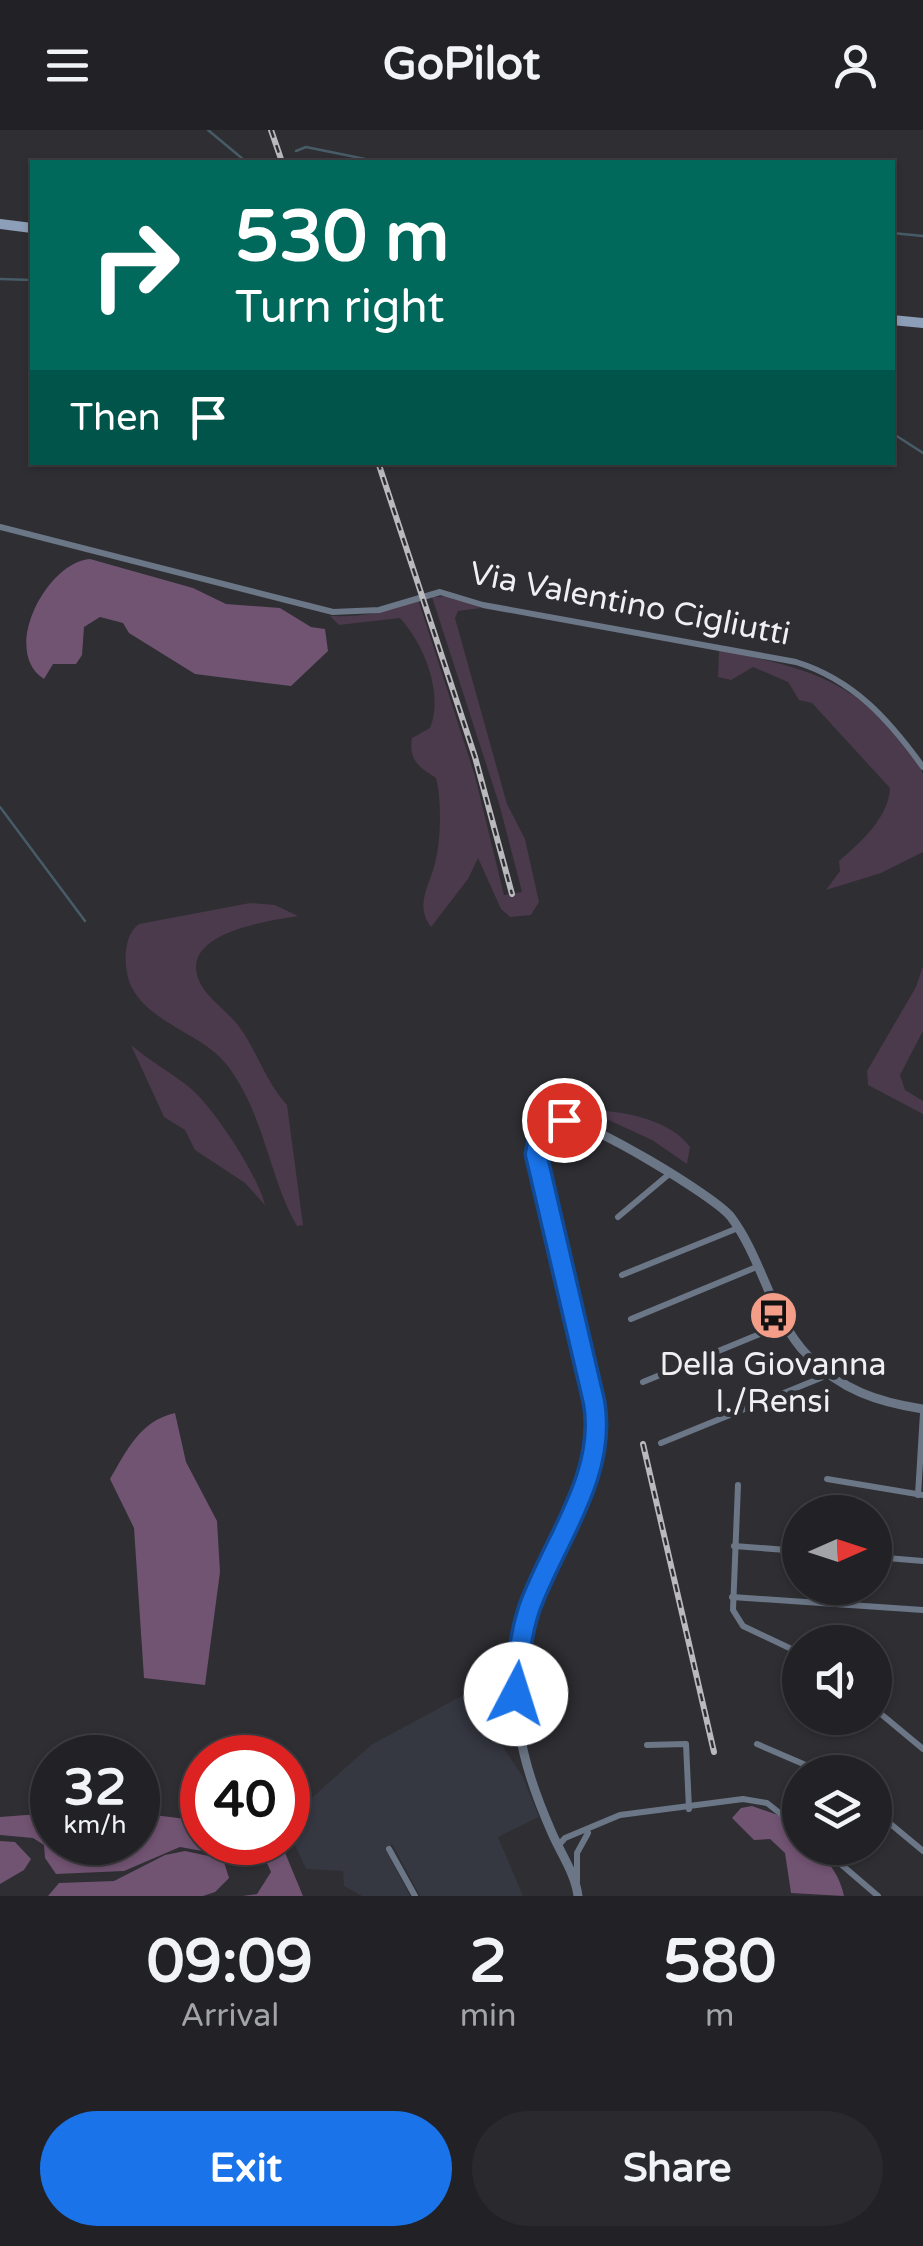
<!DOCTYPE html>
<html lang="en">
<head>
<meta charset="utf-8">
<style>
  body { margin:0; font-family:"Varela Round",sans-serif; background:#2a2a2e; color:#f1f3f6; height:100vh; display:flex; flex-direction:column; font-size:38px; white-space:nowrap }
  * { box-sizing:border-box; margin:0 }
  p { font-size:32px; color:#a2a4a7 }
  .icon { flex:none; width:55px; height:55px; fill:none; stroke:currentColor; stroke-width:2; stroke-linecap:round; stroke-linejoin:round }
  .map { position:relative; height:1766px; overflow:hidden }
  .drawer { display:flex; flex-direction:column; background:#222226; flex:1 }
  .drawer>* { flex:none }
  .guide { position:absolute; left:30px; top:30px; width:865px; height:305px; border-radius:0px; box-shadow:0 2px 8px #0004,0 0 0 2px #3f3f43; background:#00695c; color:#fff; overflow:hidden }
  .needle { width:65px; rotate:87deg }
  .tools { position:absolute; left:782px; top:1365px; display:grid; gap:20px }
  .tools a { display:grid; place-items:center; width:110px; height:110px; border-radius:50%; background:#222226; box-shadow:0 2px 8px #0004,0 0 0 2px #3f3f43; font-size:50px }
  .speed { position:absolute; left:30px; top:1605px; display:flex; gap:20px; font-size:50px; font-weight:700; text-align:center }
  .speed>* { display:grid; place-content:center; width:130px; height:130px; border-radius:50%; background:#222226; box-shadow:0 2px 8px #0004,0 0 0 2px #3f3f43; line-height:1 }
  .speed small { font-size:25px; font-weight:400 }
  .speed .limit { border:15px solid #d22; background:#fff; color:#111 }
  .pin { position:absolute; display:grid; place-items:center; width:85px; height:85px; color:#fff; margin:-42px; border:5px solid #fff; border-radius:50%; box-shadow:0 2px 10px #0007 }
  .me { position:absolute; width:110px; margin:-55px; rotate:5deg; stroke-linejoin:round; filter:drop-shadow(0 0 8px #0008) }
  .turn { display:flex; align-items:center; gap:35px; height:210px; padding:0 40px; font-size:45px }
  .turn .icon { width:130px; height:130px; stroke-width:2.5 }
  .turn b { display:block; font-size:70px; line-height:85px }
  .then { display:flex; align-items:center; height:95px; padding:0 40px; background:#0003; gap:20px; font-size:38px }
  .eta { display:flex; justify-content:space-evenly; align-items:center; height:170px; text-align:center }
  .eta b { font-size:60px; font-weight:700; line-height:70px }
  .action { display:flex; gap:20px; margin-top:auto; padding:20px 40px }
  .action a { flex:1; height:115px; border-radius:60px; background:#1a73e8; color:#fff; font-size:40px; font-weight:700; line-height:115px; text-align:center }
  .action a+a { background:#2a2a2e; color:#f1f3f6 }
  header { display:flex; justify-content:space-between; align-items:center; height:130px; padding:0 40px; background:#222226; font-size:45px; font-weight:700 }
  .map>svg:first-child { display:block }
  .built { fill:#353741 }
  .green { fill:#4b394c }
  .forest { fill:#715372 }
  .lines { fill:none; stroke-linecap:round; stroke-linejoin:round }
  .stream { stroke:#485c68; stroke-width:2.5 }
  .minor { stroke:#6b7686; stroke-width:6 }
  .tertiary { stroke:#6b7686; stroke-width:9 }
  .secondary { stroke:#8d9eb8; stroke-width:10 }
  .rail-casing { stroke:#bababe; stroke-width:6 }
  .rail { stroke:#2e2e33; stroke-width:2.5; stroke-dasharray:8; stroke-linecap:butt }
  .route-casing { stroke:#114b97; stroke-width:25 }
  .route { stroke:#1a73e8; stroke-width:18 }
  .labels { text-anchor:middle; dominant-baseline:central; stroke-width:10; stroke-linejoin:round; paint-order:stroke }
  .street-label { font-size:32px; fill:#f0f0f3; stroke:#2e2e33 }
  .poi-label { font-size:32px; fill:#f0f0f3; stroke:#2e2e33 }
</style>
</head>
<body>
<header><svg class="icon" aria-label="menu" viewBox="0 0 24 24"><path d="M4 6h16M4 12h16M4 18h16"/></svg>GoPilot<svg class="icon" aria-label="person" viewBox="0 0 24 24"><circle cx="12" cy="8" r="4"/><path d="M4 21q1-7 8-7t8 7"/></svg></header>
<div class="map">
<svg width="923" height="1766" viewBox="0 0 923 1766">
  <rect width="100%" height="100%" fill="#2e2e33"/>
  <path class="built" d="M467,1563L523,1647L539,1687L498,1707L523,1766H420L392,1714L386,1720L410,1766H362L344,1756L343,1741L306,1739L288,1700V1689L371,1615Z"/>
  <g class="green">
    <path d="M451,466L481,478L458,481L455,488L507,674L525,709L539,772L531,785L510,787L501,779L478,728L468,749L431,797C415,776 428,758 434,737C441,714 442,671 436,648C419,637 408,630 412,608L430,598C444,564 424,514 400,488L339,495L330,486C361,487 390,483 418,469L475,646L504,765L522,762L500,677L432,467Z"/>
    <path d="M719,520C796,536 852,546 901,613C907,622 920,634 923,644C923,667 923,699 923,722L881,743L826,760L840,741L839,731C860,713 889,687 890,658L812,573L799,570L788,552L753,537L731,550L718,547Z"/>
    <path d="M250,773L275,775L298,786C269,791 182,802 198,848C204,866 226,880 238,895C257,920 265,951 287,975L303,1095L297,1096C268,1045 265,985 227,935C203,904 151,894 132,858C123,841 122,805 139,794Z"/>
    <path d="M923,836V901L900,945L905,960L923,971V984L868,955L867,941L916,857Z"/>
    <path d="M131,915C150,931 170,942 189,957C212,975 258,1045 265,1075L245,1053L195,1020L185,1000L164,987Z"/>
    <path d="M589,981C620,979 671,990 690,1017L687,1034L652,1010Z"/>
  </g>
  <g class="forest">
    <path d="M90,429L193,458L226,474L280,478L311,497L325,499L328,521L291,556L195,544L129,503L123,493L100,487L84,497L82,525L76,534H53L44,549C0,521 47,432 90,429Z"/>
    <path d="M175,1283L186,1332L217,1391L220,1442L205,1555L144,1548L134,1398L110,1349C127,1320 140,1291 175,1283Z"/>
    <path d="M752,1676L781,1686L800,1704V1718H814C829,1731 840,1746 844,1766L791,1763L785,1723L770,1709L754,1710L732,1688L741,1678Z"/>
    <path d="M52,1683V1712H138V1683L202,1691V1712L281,1713L303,1766H242L257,1764L271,1742L263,1724L240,1715L224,1725L180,1717L124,1741L56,1744L45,1728L44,1715L33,1708L0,1705V1687Z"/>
    <path d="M0,1711L15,1712L31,1729L24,1740L0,1754Z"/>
    <path d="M185,1721L223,1729L229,1748L215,1762L203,1766H48L59,1753L114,1751L165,1725Z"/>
  </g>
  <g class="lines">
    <g class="stream">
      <path d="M208,0L244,30L253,31"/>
      <path d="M296,21L306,17L380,32"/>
      <path d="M892,103L923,106"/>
      <path d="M0,149L32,150"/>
      <path d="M892,303L923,323"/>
      <path d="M0,677L85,791"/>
    </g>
    <g class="minor">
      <path d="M0,397L333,482L379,480L440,462L483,475L796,532C854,550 889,590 923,637"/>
      <path d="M618,1087L668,1045"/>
      <path d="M622,1145L738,1098"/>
      <path d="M631,1189L759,1136"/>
      <path d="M643,1252L784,1194"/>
      <path d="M661,1313L828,1245"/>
      <path d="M827,1349L923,1365"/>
      <path d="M738,1355L733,1480L743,1496L800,1523"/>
      <path d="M918,1365L923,1283"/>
      <path d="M734,1416L800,1421"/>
      <path d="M875,1427L923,1431"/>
      <path d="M732,1467L923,1480"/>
      <path d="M875,1579L923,1619"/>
      <path d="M757,1614L822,1642"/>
      <path d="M647,1615L686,1614L689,1679"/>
      <path d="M875,1681L923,1721"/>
      <path d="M558,1716L565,1708L620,1685L743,1669L767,1673L800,1699"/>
      <path d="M822,1718L878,1766"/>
      <path d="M389,1719L415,1766"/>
      <path d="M577,1752V1723L588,1703"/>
    </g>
    <path class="tertiary" d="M578,1766C575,1743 561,1724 552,1703C529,1651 512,1598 517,1540C526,1448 609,1362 594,1272L537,1027L541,1000C547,994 553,990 561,989C586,989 716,1067 731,1087C763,1130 771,1188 808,1226C842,1260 877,1272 923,1279"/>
    <g class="secondary">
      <path d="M0,94L32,98"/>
      <path d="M892,190L923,193"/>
    </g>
    <defs>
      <g id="rail">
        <path d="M271,0L282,32"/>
        <path d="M378,332L475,627L512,764"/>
        <path d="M643,1314L714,1622"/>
      </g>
    </defs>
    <use href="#rail" class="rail-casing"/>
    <use href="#rail" class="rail"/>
  </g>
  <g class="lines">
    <defs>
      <path id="route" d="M516,1564C517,1536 520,1507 529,1479C553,1412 607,1346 594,1272L536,1024L541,1000L564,990"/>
    </defs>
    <use href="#route" class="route-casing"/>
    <use href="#route" class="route"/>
  </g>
  <defs>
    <symbol id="bus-disc" viewBox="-11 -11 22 22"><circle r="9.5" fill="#f49e8a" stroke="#2e2e33"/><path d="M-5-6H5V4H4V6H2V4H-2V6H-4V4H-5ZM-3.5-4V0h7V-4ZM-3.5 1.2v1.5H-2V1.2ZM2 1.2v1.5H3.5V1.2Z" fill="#111"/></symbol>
  </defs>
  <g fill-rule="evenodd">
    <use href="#bus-disc" x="746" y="1158" width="55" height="55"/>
  </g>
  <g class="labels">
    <g class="street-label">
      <text transform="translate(630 474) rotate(11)">Via Valentino Cigliutti</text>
    </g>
    <g class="poi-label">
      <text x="773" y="1235">Della Giovanna<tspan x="773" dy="37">I./Rensi</tspan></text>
    </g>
  </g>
</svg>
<div class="tools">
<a><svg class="needle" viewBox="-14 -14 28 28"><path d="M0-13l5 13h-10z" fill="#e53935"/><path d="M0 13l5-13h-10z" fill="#a2a4a7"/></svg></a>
<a><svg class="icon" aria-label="sound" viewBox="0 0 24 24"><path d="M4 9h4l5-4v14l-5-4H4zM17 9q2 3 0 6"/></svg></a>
<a><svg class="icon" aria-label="layers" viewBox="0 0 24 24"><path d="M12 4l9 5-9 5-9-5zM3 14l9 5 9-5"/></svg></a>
</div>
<div class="speed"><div>32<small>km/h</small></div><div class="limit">40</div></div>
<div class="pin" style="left:564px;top:990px;background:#d93025"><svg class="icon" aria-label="arrive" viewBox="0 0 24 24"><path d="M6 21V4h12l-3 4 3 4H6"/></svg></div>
<svg class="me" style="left:516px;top:1564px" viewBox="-20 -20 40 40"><circle r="19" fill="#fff"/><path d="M0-13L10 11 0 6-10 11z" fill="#1a73e8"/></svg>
<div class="guide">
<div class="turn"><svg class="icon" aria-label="right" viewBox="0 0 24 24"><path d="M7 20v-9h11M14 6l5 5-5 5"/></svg><div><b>530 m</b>Turn right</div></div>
<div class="then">Then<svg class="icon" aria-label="arrive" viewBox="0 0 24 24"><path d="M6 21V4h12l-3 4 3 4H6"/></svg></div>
</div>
</div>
<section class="drawer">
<div class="eta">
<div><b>09:09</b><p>Arrival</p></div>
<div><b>2</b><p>min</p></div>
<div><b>580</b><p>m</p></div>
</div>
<div class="action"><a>Exit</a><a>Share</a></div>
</section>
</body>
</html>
